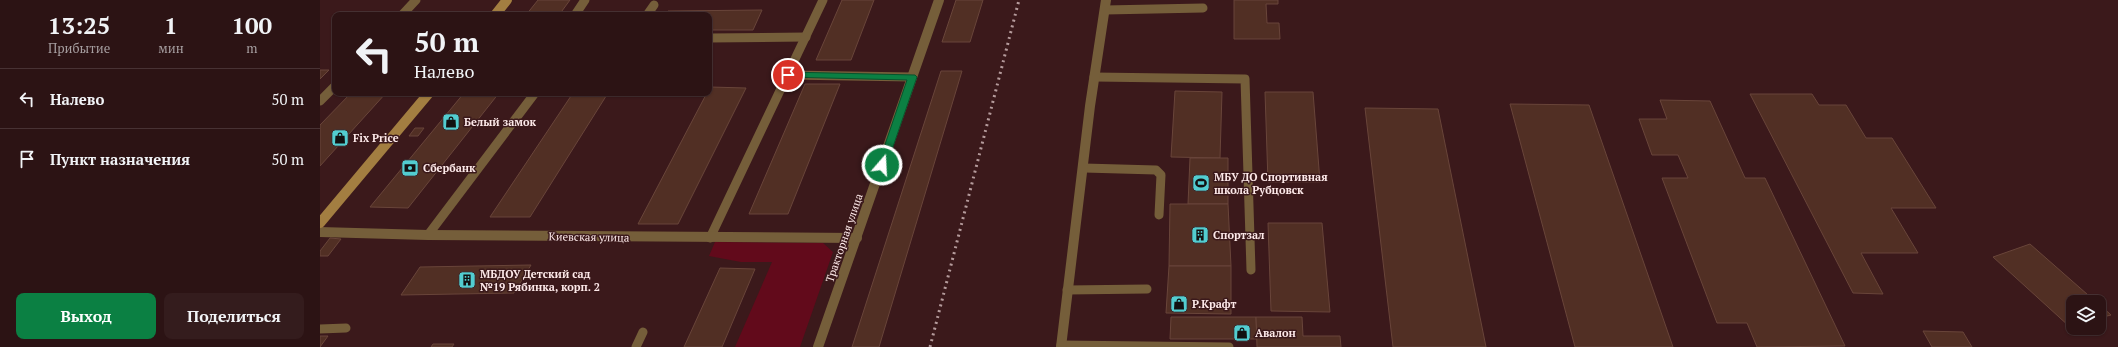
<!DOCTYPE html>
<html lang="ru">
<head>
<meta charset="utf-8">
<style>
  body { margin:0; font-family:"PT Serif",serif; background:#341c1d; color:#f1f3f6; height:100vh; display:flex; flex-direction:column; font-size:15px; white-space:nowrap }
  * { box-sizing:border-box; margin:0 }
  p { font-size:13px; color:#a69ea0 }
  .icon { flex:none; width:22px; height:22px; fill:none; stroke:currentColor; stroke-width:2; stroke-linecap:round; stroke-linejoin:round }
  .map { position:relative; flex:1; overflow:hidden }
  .drawer { display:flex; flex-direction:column; background:#2c1314; width:320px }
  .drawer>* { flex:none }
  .banner { position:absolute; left:12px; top:12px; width:380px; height:84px; border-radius:8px; box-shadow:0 1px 3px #0004,0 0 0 1px #483234; background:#2c1314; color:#f1f3f6; overflow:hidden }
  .fabs { position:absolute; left:1746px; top:295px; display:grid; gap:8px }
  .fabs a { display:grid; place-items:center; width:40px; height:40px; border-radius:8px; background:#2c1314; box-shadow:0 1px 3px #0004,0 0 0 1px #483234; font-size:20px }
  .pin { position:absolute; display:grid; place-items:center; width:34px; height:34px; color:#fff; margin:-17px; border:2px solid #fff; border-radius:50%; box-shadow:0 1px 4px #0007 }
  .me { position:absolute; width:44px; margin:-22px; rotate:19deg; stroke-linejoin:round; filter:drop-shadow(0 0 3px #0008) }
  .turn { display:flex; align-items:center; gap:14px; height:84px; padding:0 16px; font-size:18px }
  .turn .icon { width:52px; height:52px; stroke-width:2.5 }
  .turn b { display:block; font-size:28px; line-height:34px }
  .eta { display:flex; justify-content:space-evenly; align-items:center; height:68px; text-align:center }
  .eta b { font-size:24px; font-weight:700; line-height:28px }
  .cta { display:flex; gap:8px; margin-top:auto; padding:8px 16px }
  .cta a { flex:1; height:46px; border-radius:8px; background:#0b8043; color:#fff; font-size:16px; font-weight:700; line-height:46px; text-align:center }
  .cta a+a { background:#341c1d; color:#f1f3f6 }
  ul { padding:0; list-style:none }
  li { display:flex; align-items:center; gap:12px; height:60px; padding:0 16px; border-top:1px solid #483234 }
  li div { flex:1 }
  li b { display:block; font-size:15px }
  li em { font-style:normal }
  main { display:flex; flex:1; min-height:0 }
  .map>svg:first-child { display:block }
  .green { fill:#620a1b }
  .building { fill:#512f24; stroke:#69453a }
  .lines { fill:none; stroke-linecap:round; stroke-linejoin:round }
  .service { stroke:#755e3a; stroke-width:9 }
  .minor { stroke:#755e3a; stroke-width:10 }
  .tertiary { stroke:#755e3a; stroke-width:10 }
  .secondary { stroke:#a37e41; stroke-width:10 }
  .rail { stroke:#b59b9c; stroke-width:3; stroke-dasharray:2 4; stroke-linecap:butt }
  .route { fill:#0b8043; stroke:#07532c }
  .labels { text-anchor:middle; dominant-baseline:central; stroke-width:3; stroke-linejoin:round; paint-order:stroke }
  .poi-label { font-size:11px; font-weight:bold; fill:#fde9e9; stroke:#3b191b; text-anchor:start }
  .street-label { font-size:11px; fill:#fde9e9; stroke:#3b191b }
</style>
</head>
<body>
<main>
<section class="drawer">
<div class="eta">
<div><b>13:25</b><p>Прибытие</p></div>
<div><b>1</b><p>мин</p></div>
<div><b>100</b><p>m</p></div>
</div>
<ul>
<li><svg class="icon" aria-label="left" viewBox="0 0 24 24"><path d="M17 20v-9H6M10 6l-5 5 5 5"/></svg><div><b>Налево</b></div><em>50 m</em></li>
<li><svg class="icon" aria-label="arrive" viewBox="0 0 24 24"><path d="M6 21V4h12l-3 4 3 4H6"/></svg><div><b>Пункт назначения</b></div><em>50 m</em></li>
</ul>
<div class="cta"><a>Выход</a><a>Поделиться</a></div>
</section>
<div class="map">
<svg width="1798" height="347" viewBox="0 0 1798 347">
  <rect width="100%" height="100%" fill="#3b191b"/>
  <path class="green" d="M395,242L503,243L513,252L480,347H415L452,262H421L389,256Z"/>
  <g class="building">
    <path d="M218,0H250L239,15H206Z"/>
    <path d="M522,0H554L531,60H496Z"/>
    <path d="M636,0H663L650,42H622Z"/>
    <path d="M914,0H958V4H946L947,23H959L960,39H914Z"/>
    <path d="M442,10L433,30H389V15H346L348,11Z"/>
    <path d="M0,70H9L0,79Z"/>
    <path d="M621,71H642L559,347H532Z"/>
    <path d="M485,84H520L468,214H429Z"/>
    <path d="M390,87L426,88L358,224H318Z"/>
    <path d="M855,91L902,92L900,158L851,157Z"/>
    <path d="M945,92H993L1000,182H948Z"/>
    <path d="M31,93H66L0,166V125Z"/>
    <path d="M144,93H179L88,208L50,207Z"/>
    <path d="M253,93H288L210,217H170Z"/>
    <path d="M1430,94H1492L1499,105H1526L1546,138H1572L1616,208H1571L1598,253H1541L1563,294L1533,293Z"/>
    <path d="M1340,100L1390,101L1425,178H1445L1525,346L1437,347L1427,323H1397L1342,178H1368L1358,155H1332L1319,119H1347Z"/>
    <path d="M1190,104L1269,105L1353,347H1255Z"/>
    <path d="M1045,108L1118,109L1166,347H1073Z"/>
    <path d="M95,128H104L98,136H89Z"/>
    <path d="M870,158H908V204H868Z"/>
    <path d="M850,204H908L911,266H849Z"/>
    <path d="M948,223H1002L1010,312L951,311Z"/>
    <path d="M10,238L21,239L8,256H0V251Z"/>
    <path d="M1710,244L1776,302H1753V326L1750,327L1673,257Z"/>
    <path d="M211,265L194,293L81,295L100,267Z"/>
    <path d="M849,266H911V314L846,313Z"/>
    <path d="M400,268L435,269L402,347H364Z"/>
    <path d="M1779,304L1791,315L1779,318Z"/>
    <path d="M851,317H936L937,339H850Z"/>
    <path d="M936,317H982L983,336H1020L1021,347H937Z"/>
    <path d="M1603,331L1643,332L1652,347H1612Z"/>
    <path d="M0,336H8L0,347Z"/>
    <path d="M113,344H134L132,347H111Z"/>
  </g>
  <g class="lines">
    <g class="service">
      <path d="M785,10L883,8"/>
      <path d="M82,15L96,0"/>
      <path d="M255,15L265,0"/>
      <path d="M327,15L334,5"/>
      <path d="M389,38L486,37"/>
      <path d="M468,75L592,77"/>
      <path d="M774,77L925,79L931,270"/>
      <path d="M0,101L15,86"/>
      <path d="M764,168L836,170L841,175L839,215"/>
      <path d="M108,235L215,93"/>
      <path d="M390,238L503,0"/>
      <path d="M747,290L827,289"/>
      <path d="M0,329L26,328"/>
      <path d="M741,345L909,347"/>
      <path d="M316,347L323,332"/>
    </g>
    <g class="minor">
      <path d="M0,232L108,235L537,238"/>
      <path d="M498,347L619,0"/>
    </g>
    <path class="tertiary" d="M741,347L770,106L786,0"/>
    <g class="secondary">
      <path d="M175,15L187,0"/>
      <path d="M0,223L109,93"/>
    </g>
    <path class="rail" d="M610,347L699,0"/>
  </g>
  <path class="route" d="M468,72L595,75L597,77L566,167L562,168L558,165L587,80L465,77L464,75Z"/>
  <defs>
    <symbol id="shop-square" viewBox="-11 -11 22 22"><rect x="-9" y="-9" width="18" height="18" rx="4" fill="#52cdd0" stroke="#3b191b"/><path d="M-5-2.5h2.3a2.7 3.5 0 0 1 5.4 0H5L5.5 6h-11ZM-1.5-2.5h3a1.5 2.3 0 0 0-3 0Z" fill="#111"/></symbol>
    <symbol id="bank-square" viewBox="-11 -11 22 22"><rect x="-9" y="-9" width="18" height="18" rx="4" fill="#52cdd0" stroke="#3b191b"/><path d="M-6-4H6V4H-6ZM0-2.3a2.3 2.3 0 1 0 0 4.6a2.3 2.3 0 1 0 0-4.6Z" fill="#111"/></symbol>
    <symbol id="stadium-square" viewBox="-11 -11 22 22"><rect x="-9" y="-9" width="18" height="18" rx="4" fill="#52cdd0" stroke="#3b191b"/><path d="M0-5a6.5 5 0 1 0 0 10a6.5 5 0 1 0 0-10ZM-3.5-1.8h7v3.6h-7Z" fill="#111"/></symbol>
    <symbol id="building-square" viewBox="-11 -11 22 22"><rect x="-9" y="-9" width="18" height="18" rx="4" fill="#52cdd0" stroke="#3b191b"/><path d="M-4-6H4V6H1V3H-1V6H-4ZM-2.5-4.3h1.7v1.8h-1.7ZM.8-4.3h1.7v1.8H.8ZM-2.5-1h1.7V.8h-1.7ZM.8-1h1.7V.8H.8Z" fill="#111"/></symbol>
  </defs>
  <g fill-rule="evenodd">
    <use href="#shop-square" x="121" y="112" width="20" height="20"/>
    <use href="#shop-square" x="10" y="128" width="20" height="20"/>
    <use href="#bank-square" x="80" y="158" width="20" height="20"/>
    <use href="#stadium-square" x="871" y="173" width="20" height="20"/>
    <use href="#building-square" x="870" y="225" width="20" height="20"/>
    <use href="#building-square" x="137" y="270" width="20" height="20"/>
    <use href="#shop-square" x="849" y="294" width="20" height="20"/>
    <use href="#shop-square" x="912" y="323" width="20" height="20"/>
  </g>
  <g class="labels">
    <g class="poi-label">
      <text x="144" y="122">Белый замок</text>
      <text x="33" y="138">Fix Price</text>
      <text x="103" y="168">Сбербанк</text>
      <text x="894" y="177">МБУ ДО Спортивная<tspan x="894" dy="13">школа Рубцовск</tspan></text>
      <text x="893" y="235">Спортзал</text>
      <text x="160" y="274">МБДОУ Детский сад<tspan x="160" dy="13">№19 Рябинка, корп. 2</tspan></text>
      <text x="872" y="304">Р.Крафт</text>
      <text x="935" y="333">Авалон</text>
    </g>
    <g class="street-label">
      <text transform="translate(269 237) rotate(1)">Киевская улица</text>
      <text transform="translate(524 238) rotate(-71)">Тракторная улица</text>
    </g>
  </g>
</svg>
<div class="fabs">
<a><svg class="icon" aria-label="layers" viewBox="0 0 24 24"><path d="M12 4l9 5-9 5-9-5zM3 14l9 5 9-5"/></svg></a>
</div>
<div class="pin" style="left:468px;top:75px;background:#d93025"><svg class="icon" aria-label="arrive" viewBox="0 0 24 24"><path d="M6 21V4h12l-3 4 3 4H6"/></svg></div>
<svg class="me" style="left:562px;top:165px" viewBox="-20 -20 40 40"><circle r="17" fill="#0b8043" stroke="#fff" stroke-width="3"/><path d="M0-11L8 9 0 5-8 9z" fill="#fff"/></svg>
<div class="banner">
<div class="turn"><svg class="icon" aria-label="left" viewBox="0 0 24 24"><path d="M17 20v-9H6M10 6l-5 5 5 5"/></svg><div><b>50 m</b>Налево</div></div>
</div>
</div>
</main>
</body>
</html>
